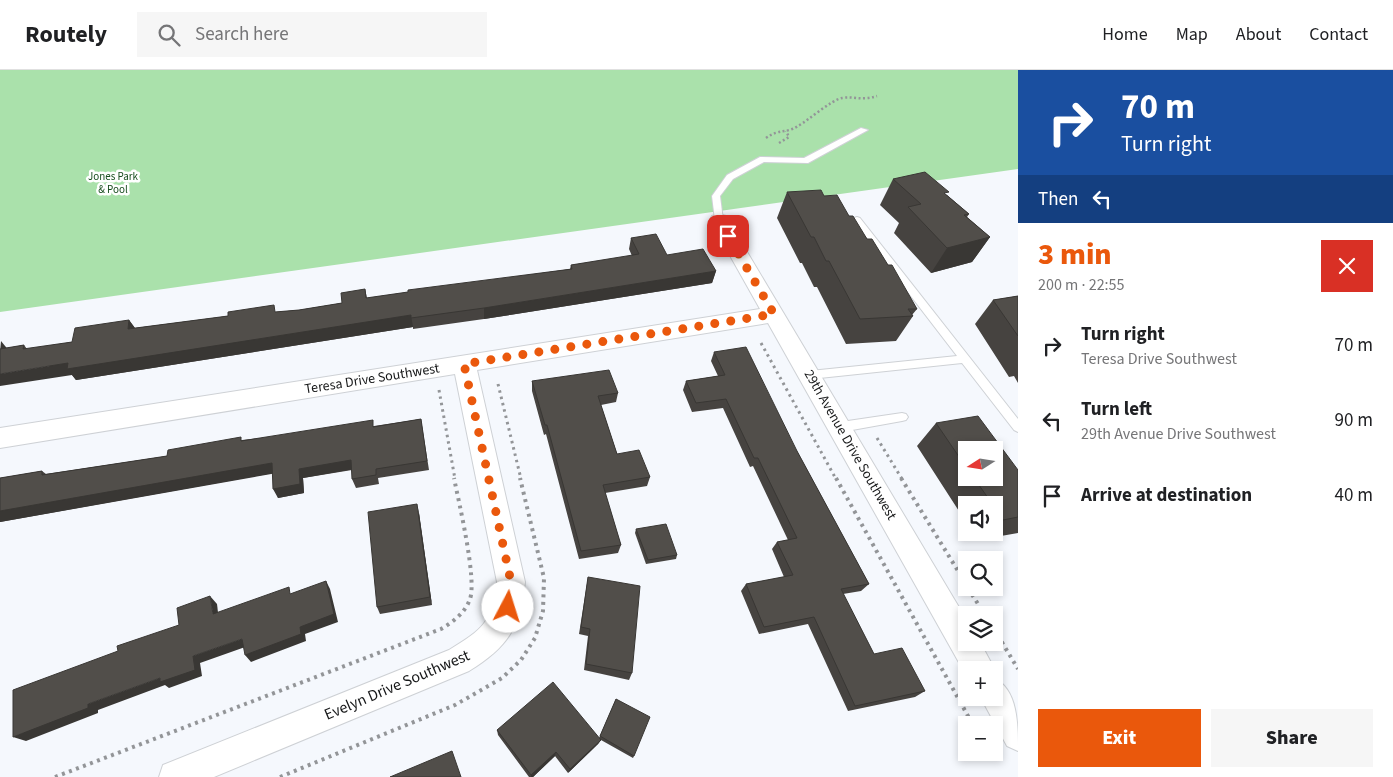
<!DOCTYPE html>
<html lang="en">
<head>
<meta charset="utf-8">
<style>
  body { margin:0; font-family:"Source Sans 3",sans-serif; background:#f6f6f6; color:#202124; height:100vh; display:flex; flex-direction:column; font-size:19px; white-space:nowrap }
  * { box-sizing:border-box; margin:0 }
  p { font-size:16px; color:#757577 }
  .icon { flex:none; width:28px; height:28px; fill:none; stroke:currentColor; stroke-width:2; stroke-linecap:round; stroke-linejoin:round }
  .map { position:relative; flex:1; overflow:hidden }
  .side { display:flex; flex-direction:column; background:#fff; width:375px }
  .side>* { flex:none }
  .guide { background:#1a4fa0; color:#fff; overflow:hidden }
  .needle { width:32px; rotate:258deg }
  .tools { position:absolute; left:958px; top:371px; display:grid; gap:10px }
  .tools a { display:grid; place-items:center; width:45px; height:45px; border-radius:0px; background:#fff; box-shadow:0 2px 8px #0003; font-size:25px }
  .pin { position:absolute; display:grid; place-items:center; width:42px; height:42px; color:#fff; margin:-21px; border-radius:10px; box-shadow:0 2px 8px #0006 }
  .me { position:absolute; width:55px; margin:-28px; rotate:5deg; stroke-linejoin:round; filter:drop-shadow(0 0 4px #0008) }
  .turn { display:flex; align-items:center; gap:18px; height:105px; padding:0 20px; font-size:22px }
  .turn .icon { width:65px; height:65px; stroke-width:2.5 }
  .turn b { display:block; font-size:35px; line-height:42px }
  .then { display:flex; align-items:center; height:48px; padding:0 20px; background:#0003; gap:10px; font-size:19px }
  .round { display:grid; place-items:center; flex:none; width:52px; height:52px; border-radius:0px; background:#f6f6f6 }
  .head { display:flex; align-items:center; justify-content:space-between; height:85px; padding:0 20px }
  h1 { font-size:30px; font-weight:800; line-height:38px; color:#ea580c }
  .cta { display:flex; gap:10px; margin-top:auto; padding:10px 20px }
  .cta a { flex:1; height:58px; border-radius:0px; background:#ea580c; color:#fff; font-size:20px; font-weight:800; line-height:58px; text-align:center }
  .cta a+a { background:#f6f6f6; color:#202124 }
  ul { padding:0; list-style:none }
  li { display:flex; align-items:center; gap:15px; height:75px; padding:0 20px }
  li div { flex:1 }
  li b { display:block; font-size:19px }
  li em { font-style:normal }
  header { display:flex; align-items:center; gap:30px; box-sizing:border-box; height:70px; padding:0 25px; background:#fff; border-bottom:1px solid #e0e0e0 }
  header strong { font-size:24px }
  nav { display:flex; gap:28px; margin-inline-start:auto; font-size:18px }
  .search { width:350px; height:45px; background:#f6f6f6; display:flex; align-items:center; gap:12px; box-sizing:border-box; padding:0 18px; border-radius:0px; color:#757577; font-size:19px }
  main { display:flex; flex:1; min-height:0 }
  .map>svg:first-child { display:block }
  .green { fill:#aae1ab }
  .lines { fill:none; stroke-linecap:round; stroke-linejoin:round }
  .lane-casing { stroke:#ced1d5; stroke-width:2 }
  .street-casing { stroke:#ced1d5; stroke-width:2 }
  .path-far2 { stroke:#939598; stroke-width:2.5; stroke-dasharray:2 2.5; stroke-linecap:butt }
  .path-far1 { stroke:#939598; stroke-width:3; stroke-dasharray:2.5 4; stroke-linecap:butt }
  .path { stroke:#939598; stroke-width:4; stroke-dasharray:3 4.5; stroke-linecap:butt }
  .lane { fill:#fff; fill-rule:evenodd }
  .street { fill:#fff; fill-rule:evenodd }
  .wall { fill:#464340; fill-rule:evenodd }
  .shaded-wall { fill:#393734 }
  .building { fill:#514e4a; stroke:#393734 }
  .route { stroke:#ea580c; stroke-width:9; stroke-dasharray:0 16.2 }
  .labels { text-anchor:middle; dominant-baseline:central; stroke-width:5; stroke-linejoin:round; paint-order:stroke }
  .far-park-label { font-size:11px; fill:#184d1e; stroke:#fff }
  .street-label { font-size:14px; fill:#171819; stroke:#fff }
  .near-street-label { font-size:16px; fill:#171819; stroke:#fff }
</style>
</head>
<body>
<header>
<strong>Routely</strong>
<div class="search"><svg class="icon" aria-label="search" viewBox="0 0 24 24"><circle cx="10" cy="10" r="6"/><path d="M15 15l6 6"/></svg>Search here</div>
<nav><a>Home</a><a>Map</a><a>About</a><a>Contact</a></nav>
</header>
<main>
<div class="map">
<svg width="1018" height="707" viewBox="0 0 1018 707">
  <rect width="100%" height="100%" fill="#f5f8fd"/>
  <path class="green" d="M0,0H1018V99L0,242Z"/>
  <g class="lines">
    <defs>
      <g id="lane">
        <path d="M861,58L868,60L808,93L764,92L733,109L720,126L723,150L719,153L715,150L712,126L727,105L760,87L804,88Z"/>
        <path d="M857,147L860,148L1018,349V362L1014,360L962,293L810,309L806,308L805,305L806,302L810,301L957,286L854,152V148Z"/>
        <path d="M902,343L906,344L908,347L906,350L902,351L841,362L837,360L835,357L837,354L841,352Z"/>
      </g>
      <g id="street">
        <path d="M719,144L726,146L728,150L966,549V572H980L995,600L994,603V600H966V605L768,253L477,300L525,512C520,558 508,577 469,601L214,707H159L163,695L449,580C483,559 492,553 497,512L455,304L0,378V358L760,239L710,150L712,146Z"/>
        <path d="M994,608C1018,620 1018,654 1018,681L1007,676L981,628H994Z"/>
      </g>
    </defs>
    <use href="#lane" class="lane-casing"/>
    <use href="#street" class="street-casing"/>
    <g class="path-far2">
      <path d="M766,68C780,58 786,64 798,56C809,50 831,30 842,28C854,26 862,31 877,26"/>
      <path d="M779,73L789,67L786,61"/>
    </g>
    <g class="path-far1">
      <path d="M761,273L836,409"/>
      <path d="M498,314L521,409"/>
      <path d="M439,320L455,409"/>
      <path d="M877,368L902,409"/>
    </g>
    <g class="path">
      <path d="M836,408L973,655"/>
      <path d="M901,408L966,514"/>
      <path d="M968,518L985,545"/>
      <path d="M994,559L1018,599"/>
      <path d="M55,707L441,559C453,552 465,543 470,529C477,509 459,433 454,408"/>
      <path d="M280,707L455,635L502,608L521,590L535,568L543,541L544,508L520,408"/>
    </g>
    <use href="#lane" class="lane"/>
    <use href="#street" class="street"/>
  </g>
  <g class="wall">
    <path d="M893,109L947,125L969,144L967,147L990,167L972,192L931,203L894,163L899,153L880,135Z"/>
    <path d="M787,122L824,126L849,146L888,195L917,239L912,245L913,246L896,271L846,274L817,217H814L802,193H800L777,148Z"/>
    <path d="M631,168L667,185L716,201L712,213L484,249L413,259V257L76,310L72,305L7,278L24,275L27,279L72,272L129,250L135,258L228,246L299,240L342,233L365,219L367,228L570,199L571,195L632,186L629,179Z"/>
    <path d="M1018,226V313L1014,306L1009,307L975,254L993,230Z"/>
    <path d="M714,282L797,381L869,514L861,521L843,524L874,584L925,621L915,627L848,641L808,554L759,564L741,521L746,514L784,507L772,479L777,472L788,470L753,396L750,397L723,338L692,342L683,320L686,311L718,306L711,291Z"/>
    <path d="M532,311L618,323L616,332L601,335L617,384L650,407L647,416L605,423L621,475L618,483L579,489L546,364L544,365L532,321Z"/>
    <path d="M421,349L429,400L378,408L379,414L356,418L352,409V400L303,408L304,423L278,428L273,403L0,452V408L42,401L46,404L167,386L242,370L374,356Z"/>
    <path d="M936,353L1018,400V463L978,470L973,462H994V435H966V452L917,376ZM966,380L994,408H966Z"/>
    <path d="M419,443L432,535L380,544L377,537Z"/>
    <path d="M636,459L677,485L676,489L646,494L635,463Z"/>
    <path d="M588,507L632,603L629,610L584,600L588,566L579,564Z"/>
    <path d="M616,629L634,686L633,688L601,670L598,674L568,703L555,686L533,707H529L498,665L497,660L599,668Z"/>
  </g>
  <g class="shaded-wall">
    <path d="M990,167L972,192L931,203L947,178Z"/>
    <path d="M716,201L712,213L484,249V238Z"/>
    <path d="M411,245L413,257L76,310L72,305L0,316V304L68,293Z"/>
    <path d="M129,250L137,261L128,259Z"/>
    <path d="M1,271L10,282H0Z"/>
    <path d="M351,390L354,399L303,408L304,423L278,428L273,419L299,399Z"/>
    <path d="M272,393L277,403L0,452V441Z"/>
    <path d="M417,434L419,443L432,535L430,527Z"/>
    <path d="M326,511L330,519L338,552L305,564L306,571L251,592L245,585L300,557Z"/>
    <path d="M210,526L217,534L219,551L213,544Z"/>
    <path d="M242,569L248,576L200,593L202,606L169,618L165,615L98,640V643L26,671L13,667L88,634L160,608L193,586Z"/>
    <path d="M601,670L598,674L568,703L570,699Z"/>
    <path d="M556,682L555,686L533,707H531V705Z"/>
  </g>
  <g class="building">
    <path d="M925,102L949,122L944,123L969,144L964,145L990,167L947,178L908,137L921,134L893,109Z"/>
    <path d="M821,120L824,126L837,125L849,146H853L867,169H872L888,195H892L917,239H908L913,246L860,249L829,191H826L814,167H811L787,122Z"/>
    <path d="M656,164L667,185L703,179L716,201L484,238L411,248V245L67,299L68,293L0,304V279L24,275L23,279L72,272L75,258L129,250L128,259L228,246V242L274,235L275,242L299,240L342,233L341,223L365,219L366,228L408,222V220L572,199L571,195L639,184L631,168Z"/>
    <path d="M1018,226V266L993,230Z"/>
    <path d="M746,277L797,381L869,514L841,519L874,584L902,578L925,621L855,636L814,547L764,557L746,514L793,505L777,472L797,468L758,388H754L726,329L696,333L686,311L725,305L714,282Z"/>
    <path d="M609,300L618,323L598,326L617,384L639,380L650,407L603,415L621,475L581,481L547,355H545L532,311Z"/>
    <path d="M978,346L1018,400V447L1003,450L994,437V435H993L974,408H994V380H966V397L936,353Z"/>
    <path d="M421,349L427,391L376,399V405L352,409L351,390L299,399L300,414L273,419L272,393L0,441V408L42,401V405L167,386L168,380L241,367V371L373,350V357Z"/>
    <path d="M417,434L430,527L377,537L368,442Z"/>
    <path d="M666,454L677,485L648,490L636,459Z"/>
    <path d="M588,507L640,516L632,603L586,594L590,559L581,557Z"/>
    <path d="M326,511L334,544L300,557L301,564L245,585L242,569L193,586L195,600L160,612V608L88,634V638L13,667V620L118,581L117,576L179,555L177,538L210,526L213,544L289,517L290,524Z"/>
    <path d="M553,612L601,670L570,699L556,682L531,705L497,660Z"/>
    <path d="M616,629L650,647L634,686L600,666Z"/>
    <path d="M452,681L461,707H390Z"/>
  </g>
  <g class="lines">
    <path class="route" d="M508,537L511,512L464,294L774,244L728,166"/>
  </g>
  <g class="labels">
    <g class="far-park-label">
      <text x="113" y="106">Jones Park<tspan x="113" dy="13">&amp; Pool</tspan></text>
    </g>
    <g class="street-label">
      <text transform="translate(372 309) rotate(-9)">Teresa Drive Southwest</text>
      <text transform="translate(850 375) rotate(60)">29th Avenue Drive Southwest</text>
    </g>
    <g class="near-street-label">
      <text transform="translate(397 615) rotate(-23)">Evelyn Drive Southwest</text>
    </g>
  </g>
</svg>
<div class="tools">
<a><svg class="needle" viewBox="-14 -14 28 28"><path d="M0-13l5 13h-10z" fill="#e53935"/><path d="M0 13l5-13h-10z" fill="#757577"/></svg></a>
<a><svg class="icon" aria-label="sound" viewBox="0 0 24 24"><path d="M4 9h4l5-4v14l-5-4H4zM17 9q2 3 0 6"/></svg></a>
<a><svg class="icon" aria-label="search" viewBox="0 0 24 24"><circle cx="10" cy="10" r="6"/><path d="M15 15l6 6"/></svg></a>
<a><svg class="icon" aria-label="layers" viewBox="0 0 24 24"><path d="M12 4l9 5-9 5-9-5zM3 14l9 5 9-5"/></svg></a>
<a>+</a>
<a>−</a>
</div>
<div class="pin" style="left:728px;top:166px;background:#d93025"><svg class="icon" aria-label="arrive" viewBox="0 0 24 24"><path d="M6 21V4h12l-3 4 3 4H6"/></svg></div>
<svg class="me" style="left:508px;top:537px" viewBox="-20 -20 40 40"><circle r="19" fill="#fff"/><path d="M0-13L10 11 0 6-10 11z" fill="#ea580c"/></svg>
</div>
<section class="side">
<div class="guide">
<div class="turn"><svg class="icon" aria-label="right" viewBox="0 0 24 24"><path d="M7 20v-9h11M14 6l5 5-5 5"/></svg><div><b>70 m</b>Turn right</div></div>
<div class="then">Then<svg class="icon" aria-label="left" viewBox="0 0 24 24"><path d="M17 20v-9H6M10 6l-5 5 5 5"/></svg></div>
</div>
<div class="head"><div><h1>3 min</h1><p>200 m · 22:55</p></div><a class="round" style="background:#d93025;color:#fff"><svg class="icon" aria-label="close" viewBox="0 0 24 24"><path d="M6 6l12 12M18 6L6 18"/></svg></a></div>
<ul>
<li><svg class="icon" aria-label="right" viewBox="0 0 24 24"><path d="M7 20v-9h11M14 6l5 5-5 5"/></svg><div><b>Turn right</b><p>Teresa Drive Southwest</p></div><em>70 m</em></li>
<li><svg class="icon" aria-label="left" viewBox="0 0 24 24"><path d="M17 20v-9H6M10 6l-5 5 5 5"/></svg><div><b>Turn left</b><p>29th Avenue Drive Southwest</p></div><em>90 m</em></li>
<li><svg class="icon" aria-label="arrive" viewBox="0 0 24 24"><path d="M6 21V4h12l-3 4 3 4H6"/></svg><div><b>Arrive at destination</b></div><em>40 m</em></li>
</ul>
<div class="cta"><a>Exit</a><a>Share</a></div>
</section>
</main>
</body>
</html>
